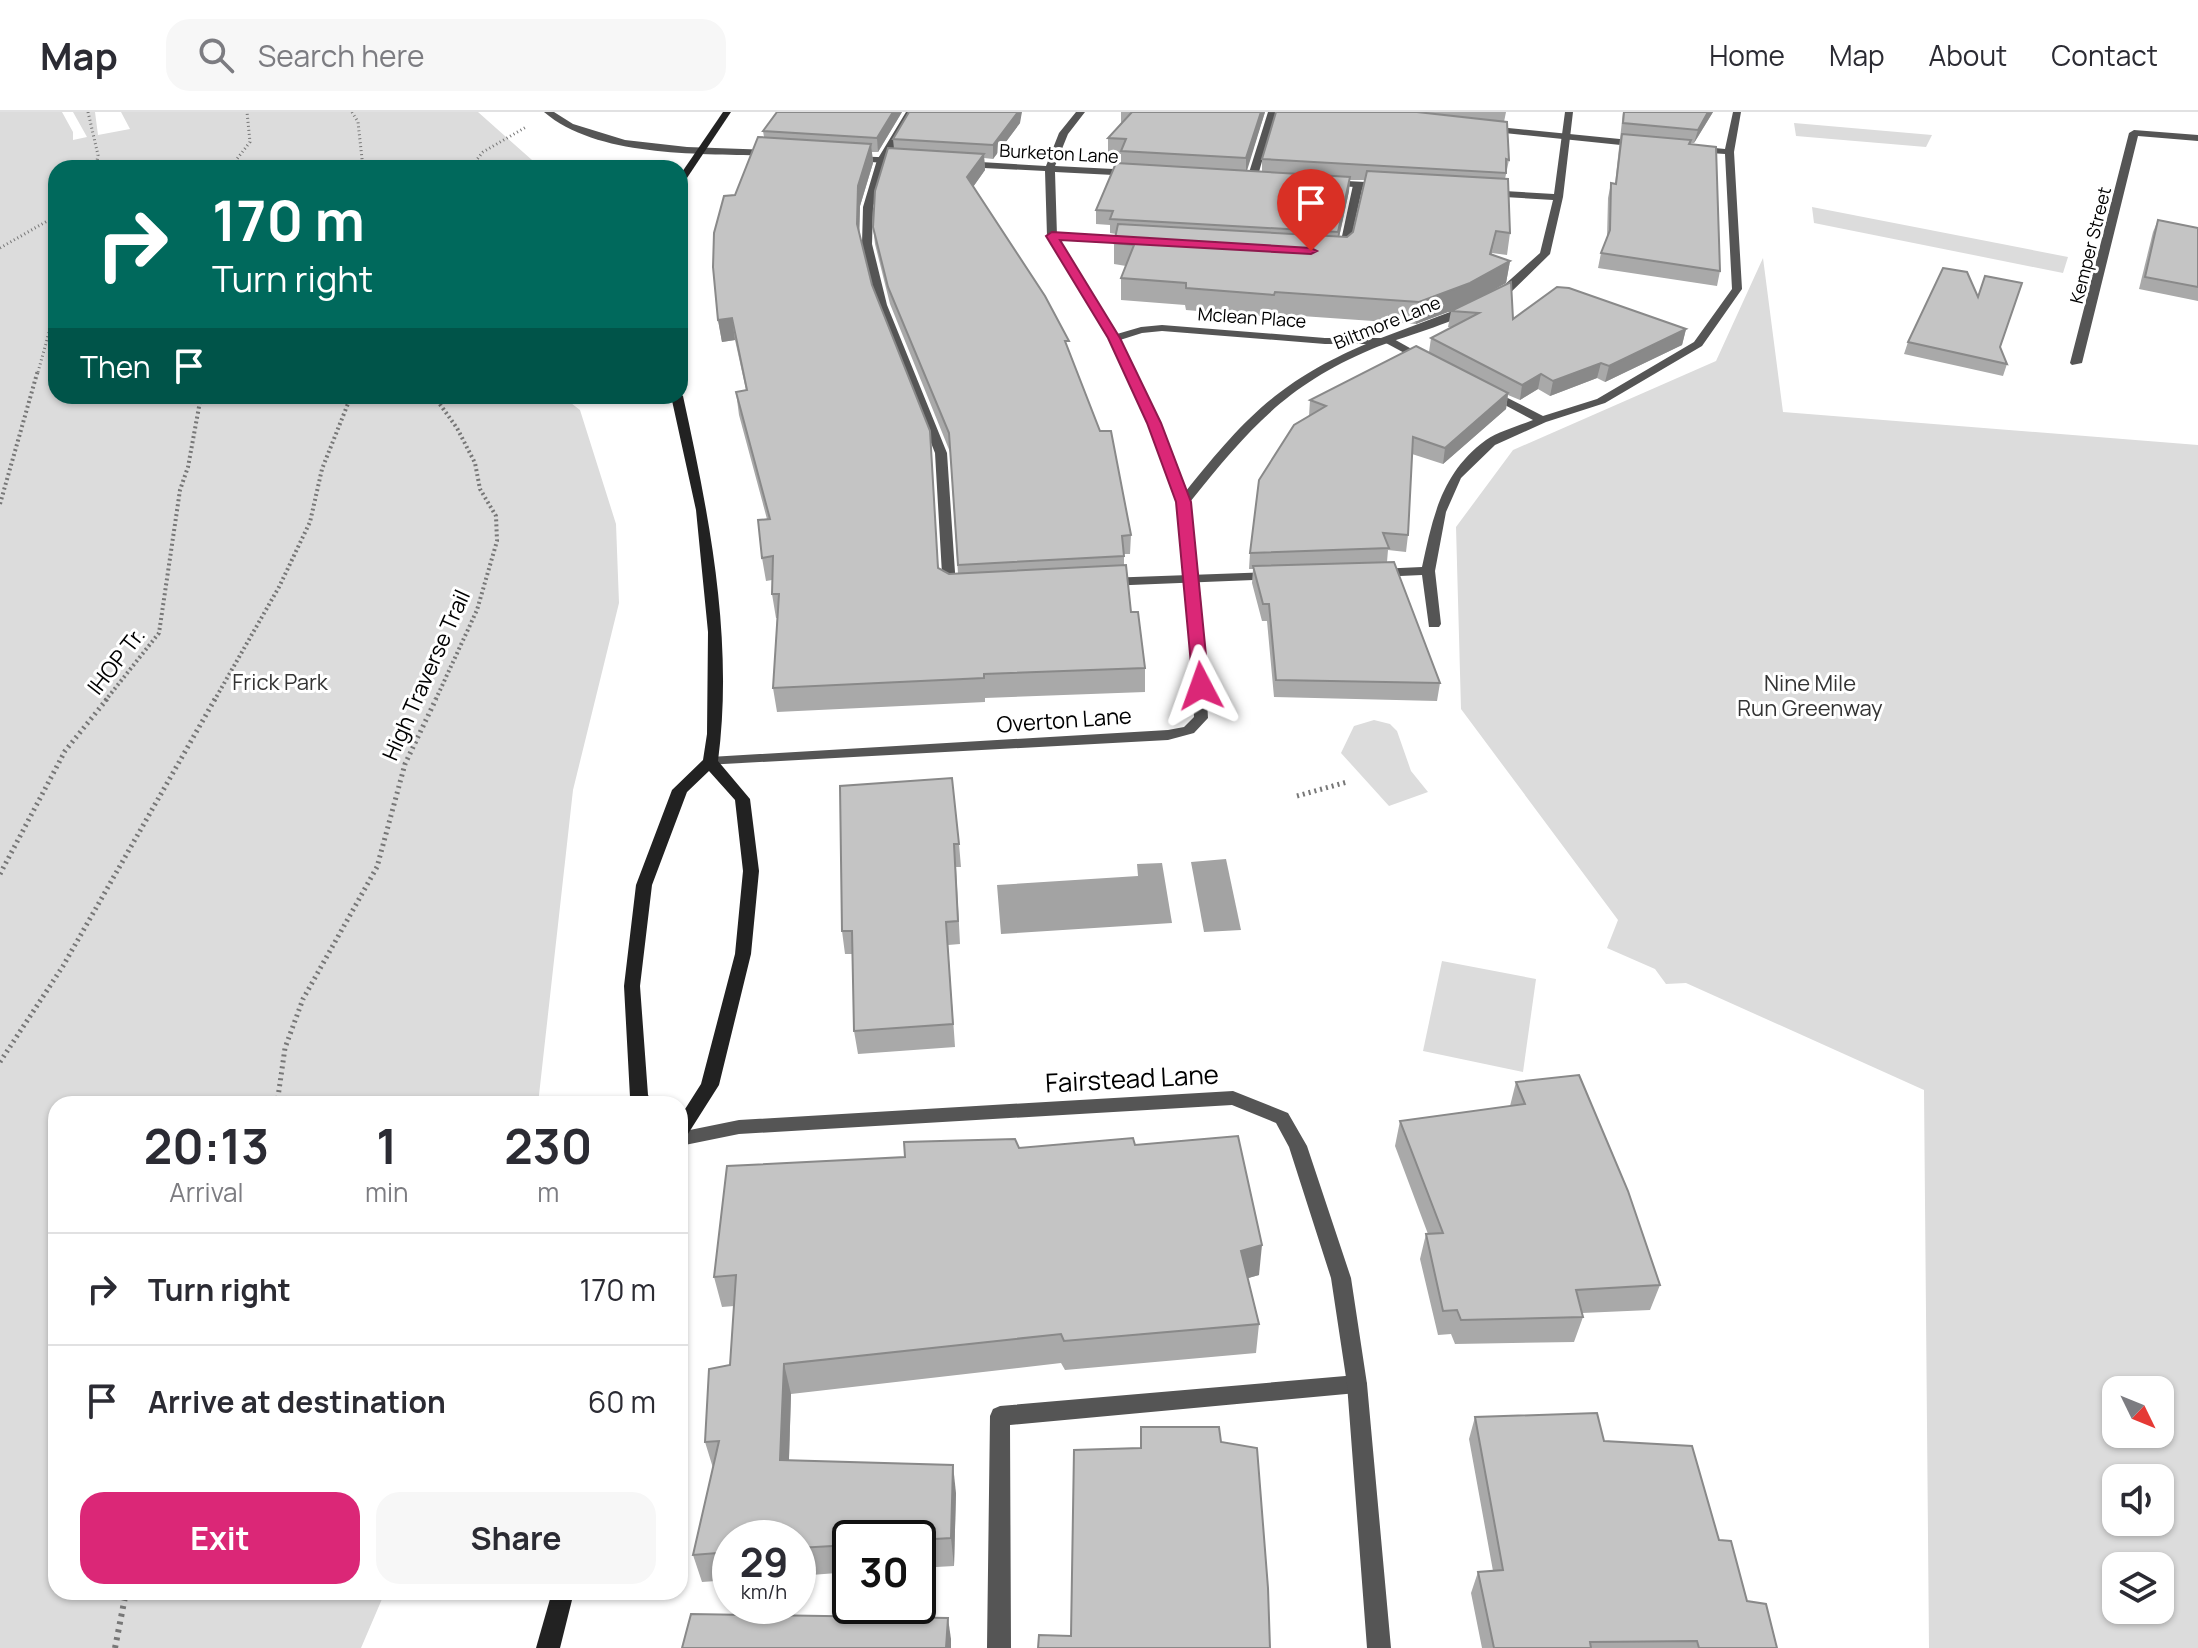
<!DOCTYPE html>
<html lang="en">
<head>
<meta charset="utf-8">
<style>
  body { margin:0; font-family:Manrope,sans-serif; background:#f7f7f7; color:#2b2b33; height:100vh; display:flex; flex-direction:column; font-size:30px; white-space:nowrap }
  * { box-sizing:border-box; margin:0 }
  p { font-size:26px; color:#7c7c81 }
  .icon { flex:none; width:44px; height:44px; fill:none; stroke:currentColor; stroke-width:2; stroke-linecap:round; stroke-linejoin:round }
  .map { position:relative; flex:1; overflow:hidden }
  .sheet { position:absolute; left:48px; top:984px; width:640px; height:504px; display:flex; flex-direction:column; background:#fff; border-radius:24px; box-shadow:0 2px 6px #0004 }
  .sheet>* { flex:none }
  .guide { position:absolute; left:48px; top:48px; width:640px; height:244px; border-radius:24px; box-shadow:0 2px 6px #0004; background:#00695c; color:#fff; overflow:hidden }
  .needle { width:52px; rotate:133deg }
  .controls { position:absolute; left:2102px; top:1264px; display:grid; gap:16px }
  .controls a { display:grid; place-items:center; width:72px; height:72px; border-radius:16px; background:#fff; box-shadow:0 2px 6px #0004; font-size:40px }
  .speed { position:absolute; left:712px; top:1408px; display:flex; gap:16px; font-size:40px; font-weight:700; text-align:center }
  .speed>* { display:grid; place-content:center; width:104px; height:104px; border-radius:50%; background:#fff; box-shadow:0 2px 6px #0004; line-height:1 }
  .speed small { font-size:20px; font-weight:400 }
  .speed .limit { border:4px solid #111; border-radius:12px; background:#fff; color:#111 }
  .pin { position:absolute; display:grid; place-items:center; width:68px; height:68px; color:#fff; margin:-82px -34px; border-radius:50% 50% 50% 0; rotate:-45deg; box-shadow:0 0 8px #0007 }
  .pin .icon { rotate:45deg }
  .me { position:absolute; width:88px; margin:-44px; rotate:356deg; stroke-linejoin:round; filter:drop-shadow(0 0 6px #0008) }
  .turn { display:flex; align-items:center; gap:28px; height:168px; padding:0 32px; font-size:36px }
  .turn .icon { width:104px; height:104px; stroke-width:2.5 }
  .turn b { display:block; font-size:56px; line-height:68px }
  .then { display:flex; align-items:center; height:76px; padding:0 32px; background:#0003; gap:16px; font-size:30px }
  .eta { display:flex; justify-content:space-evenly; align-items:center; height:136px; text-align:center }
  .eta b { font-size:48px; font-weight:700; line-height:56px }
  .button { display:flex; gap:16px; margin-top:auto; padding:16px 32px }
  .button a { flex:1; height:92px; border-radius:24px; background:#db2777; color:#fff; font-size:32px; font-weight:700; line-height:92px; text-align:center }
  .button a+a { background:#f7f7f7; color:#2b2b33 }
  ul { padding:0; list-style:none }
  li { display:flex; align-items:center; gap:24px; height:112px; padding:0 32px; border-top:2px solid #e1e1e2 }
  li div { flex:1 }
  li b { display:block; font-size:30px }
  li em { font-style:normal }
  header { display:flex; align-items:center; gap:48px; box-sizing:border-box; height:112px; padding:0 40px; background:#fff; border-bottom:2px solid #e1e1e2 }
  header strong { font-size:38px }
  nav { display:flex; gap:44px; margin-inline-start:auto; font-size:28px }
  .search { width:560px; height:72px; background:#f7f7f7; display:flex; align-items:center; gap:20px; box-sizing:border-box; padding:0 28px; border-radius:24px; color:#7c7c81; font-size:30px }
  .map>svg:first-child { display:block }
  .green { fill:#dcdcdc; fill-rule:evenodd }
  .water { fill:#a3a3a3 }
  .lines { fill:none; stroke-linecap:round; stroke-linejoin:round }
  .path-far3 { stroke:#777; stroke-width:3; stroke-dasharray:1 3; stroke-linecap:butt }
  .path-far2 { stroke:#777; stroke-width:4; stroke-dasharray:2 3; stroke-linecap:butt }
  .path-far1 { stroke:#777; stroke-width:5; stroke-dasharray:2 4; stroke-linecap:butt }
  .path { stroke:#777; stroke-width:6; stroke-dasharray:3 5; stroke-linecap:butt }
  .lane { fill:#555; fill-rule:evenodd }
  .street { fill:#555; fill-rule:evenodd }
  .secondary { fill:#222; fill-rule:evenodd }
  .wall { fill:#a9a9a9; fill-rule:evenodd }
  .shaded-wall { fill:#898989 }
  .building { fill:#c4c4c4; stroke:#898989; stroke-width:2 }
  .route { fill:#db2777; stroke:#8e194d; stroke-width:2 }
  .labels { text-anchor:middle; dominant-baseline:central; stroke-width:6; stroke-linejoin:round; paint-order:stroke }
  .far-street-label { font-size:18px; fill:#000; stroke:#fff }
  .street-label { font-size:22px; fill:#000; stroke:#fff }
  .park-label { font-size:22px; fill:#333; stroke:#fff }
  .near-street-label { font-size:26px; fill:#000; stroke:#fff }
</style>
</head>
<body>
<header>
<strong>Map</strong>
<div class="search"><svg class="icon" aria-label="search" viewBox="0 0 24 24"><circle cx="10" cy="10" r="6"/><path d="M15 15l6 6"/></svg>Search here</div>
<nav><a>Home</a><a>Map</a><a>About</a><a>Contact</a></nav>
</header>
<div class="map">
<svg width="2198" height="1536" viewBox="0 0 2198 1536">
  <rect width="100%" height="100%" fill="#fff"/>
  <g class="green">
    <path d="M0,0H62L73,20V28L87,25L73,0H95L98,23L130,17L121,0H478L541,56H56V284H567V288L580,298L616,412L619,491L573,678L538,992H56V1480H385L361,1536H0Z"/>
    <path d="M1794,11L1932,23L1926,35L1796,24Z"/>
    <path d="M1812,95L2068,145L2063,161L1814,111Z"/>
    <path d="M1763,146L1783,300L2198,333V1536H1929L1924,978L1686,871L1666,872L1655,857L1607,836L1618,808L1461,597L1456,415L1513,338L1716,249ZM2116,1278H2160V1322H2116ZM2116,1366H2160V1410H2116ZM2116,1454H2160V1498H2116Z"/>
    <path d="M1374,608L1390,612L1397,619L1411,659L1428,680L1389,694L1341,641L1354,614Z"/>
    <path d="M1442,849L1536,867L1523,960L1423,939Z"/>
  </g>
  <g class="water">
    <path d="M1226,747L1241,818L1204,820L1191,750Z"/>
    <path d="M1162,751L1172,811L1001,822L997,773L1138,764L1137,752Z"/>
  </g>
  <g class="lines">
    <g class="path-far3">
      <path d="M88,0L98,43L96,56"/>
      <path d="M352,0L358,10L363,56"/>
      <path d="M230,56L250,30L247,0"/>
      <path d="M470,56L483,40L526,15"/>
      <path d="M0,136L56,104"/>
      <path d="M38,260L56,195"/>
    </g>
    <g class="path-far2">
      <path d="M434,284L457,316L475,351L480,377L496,404L497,429L477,498L435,589"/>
      <path d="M0,392L38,258"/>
      <path d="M105,589L159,521L180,378L188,355L201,284"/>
      <path d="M214,589L279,475L310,410L322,357L351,284"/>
    </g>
    <g class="path-far1">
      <path d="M1297,684L1347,670"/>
      <path d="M0,762L65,639L107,587"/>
      <path d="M0,950L63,854L215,587"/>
      <path d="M277,992L285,936L303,887L377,755L405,652L436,587"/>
    </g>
    <path class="path" d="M115,1536L126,1480"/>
    <g class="lane">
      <path d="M906,0H914L887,48L873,95L872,132L887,193L947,341L956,475L962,479L955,483L945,482L943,479L935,341L877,193L862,132L863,95L877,48Z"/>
      <path d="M1268,0H1276L1257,67L1252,70L1247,67Z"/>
      <path d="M1733,0H1741L1734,40L1742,177L1702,234L1605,291L1546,310L1495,333L1461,366L1446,400L1435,459L1441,512L1439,515H1429L1422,463L1378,465L1371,461L1378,457L1422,455C1433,405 1441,361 1486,328C1499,319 1518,314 1533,308L1486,283V279H1494L1543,304L1597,287L1694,230L1732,177L1725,42L1695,40L1690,37L1695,34L1725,37Z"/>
      <path d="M1488,14L1640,29L1645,32L1640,35L1485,19V15Z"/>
      <path d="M1358,70L1363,73L1348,141L1343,144L1334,143V139L1339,138L1353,73Z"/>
      <path d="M1052,121L1135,126L1140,129L1135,132L1048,126L1047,124Z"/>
      <path d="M1384,226H1392L1433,249L1423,251L1384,230Z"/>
      <path d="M1274,460L1281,464L1279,467L1106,474L1099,470L1106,466Z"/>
      <path d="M1357,1263L1364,1265L1367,1272L1364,1279L1357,1281L1010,1313L1011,1536H987L990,1304L993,1297L1000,1294Z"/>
    </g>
    <g class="street">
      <path d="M544,0H554L573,12L625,28L687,35L773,38L778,41L773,44C704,41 599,47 544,0Z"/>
      <path d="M1076,0H1085L1068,22L1055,54L1133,58L1138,61L1133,64L1055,60L1057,124L1117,222L1141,215L1162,213L1325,226H1381L1466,194L1475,196C1454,212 1400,225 1372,237C1286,273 1247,319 1190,390L1201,488L1208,606L1194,621L1168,628L705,653L703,650L710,645L1168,618L1184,615L1194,605L1187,488L1178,390L1148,311L1109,226L1047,124L1045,59L964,55L959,52L964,49L1046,54L1059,21ZM1162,219L1325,232H1366C1279,269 1244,307 1186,379L1160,311L1120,228L1142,221Z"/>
      <path d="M1565,0H1573L1563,85L1550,142L1506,185L1492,188V184L1540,141L1553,88L1487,84L1482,81L1487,78L1554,82Z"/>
      <path d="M2134,18L2198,23V29L2138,24L2082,251L2072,253L2070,251L2129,21Z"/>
      <path d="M849,44L905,46L910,49L905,52L852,49L849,48Z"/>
      <path d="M1328,68L1384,71L1389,74L1384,77L1325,73V69Z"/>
      <path d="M1233,979L1288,1001L1307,1034L1351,1166L1367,1272L1391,1536H1367L1347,1272L1331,1166L1289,1035L1276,1011L1232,993L739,1022L680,1034V1020L739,1008Z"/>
    </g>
    <g class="secondary">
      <path d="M723,0H731L683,72L680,73V63Z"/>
      <path d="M680,281L683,284C709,403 734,527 718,649L750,687L759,759L751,842L719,973L686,1025L680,1027V1005L701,972L735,842L743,759L735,688L709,659L687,680L652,773L640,874L648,983L654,992H634L630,985L624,874L636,773L672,678L703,648L707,622L708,520L696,398L671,284H680Z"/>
      <path d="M552,1480H574L560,1536H536Z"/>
    </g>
  </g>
  <g class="wall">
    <path d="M777,0H902L878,40H872L873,51L860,94L859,121L939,456L949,462H958L950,340L890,192L875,132L873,115L894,37L893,27L1020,11L993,47L984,46L985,58L973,75L1069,239L1131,423L1130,442H1124V453L1131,500L1145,556V580L985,586V590L777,600L773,576L777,506H776L772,482V468L766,469L762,446L767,407L739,303L736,280L746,278L735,228L722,230L718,208L735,83L764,25L763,19Z"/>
    <path d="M1121,0H1265L1246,59L1262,60V47L1276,0H1506L1504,10L1509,48L1505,67L1510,121L1507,143L1492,141V143L1510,149L1506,171L1485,182L1513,207L1686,217L1682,233L1605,270L1597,266L1550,284L1538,277L1520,288L1508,283L1506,297L1443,352L1412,342L1408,423L1406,440L1388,438L1387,450L1440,571L1437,589L1274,585L1267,509H1262L1252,471L1253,457H1249L1250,441L1309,304L1310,288L1429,240L1431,226L1452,215H1448L1451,199L1453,198L1416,212L1273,202L1272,205L1186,198L1185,193L1121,188V166L1126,154L1114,152V131L1116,122L1110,121V113L1096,112V98L1121,52V42L1108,41V26L1121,11ZM1350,68H1365L1353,120L1347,125H1339L1349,79Z"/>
    <path d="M1623,0H1713L1694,31H1691L1690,33L1720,159L1717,174L1598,156L1601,141L1607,126L1608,86L1611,71L1615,72Z"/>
    <path d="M2158,108L2198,116V189L2139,177L2153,120Z"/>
    <path d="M1908,230L2000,235L2007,252L2003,264L1904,242Z"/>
    <path d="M840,674L959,732L961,755H956L960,832L948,833L955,935L858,942L854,919L853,842H845L842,819Z"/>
    <path d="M1516,970L1660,1173L1650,1198L1582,1201L1583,1205L1574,1230L1455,1232L1451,1222L1438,1223L1420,1147L1426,1122H1428L1395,1034L1400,1009L1510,994Z"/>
    <path d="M1135,1033L1259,1163L1248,1166L1259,1212L1256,1241L1065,1258L1061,1251L791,1282L789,1348L956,1381L954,1454L918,1456V1426H850V1460L798,1464V1426H730V1468L702,1470L693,1443L713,1356L705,1330L730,1253L734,1194L722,1195L714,1165L905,1045L1019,1036Z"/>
    <path d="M1475,1305L1604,1329L1719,1428L1747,1489L1777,1536H1482L1471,1481L1478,1460L1493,1459L1469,1327Z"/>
  </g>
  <g class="shaded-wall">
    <path d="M893,0H902L878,40L877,26Z"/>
    <path d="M1018,0H1022L1020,11L993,47V33Z"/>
    <path d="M1261,0H1265L1246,62V46Z"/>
    <path d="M1708,0H1713L1694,31L1698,18Z"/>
    <path d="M871,32L873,51L860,94L859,133L857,112L858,74Z"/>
    <path d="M984,42L985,58L968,82L967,65Z"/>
    <path d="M1350,65L1349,79L1337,135L1338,120Z"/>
    <path d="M1496,119L1487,161L1510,149L1506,171L1467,193L1416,212L1419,190Z"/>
    <path d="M732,206L735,228L722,230L718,208Z"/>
    <path d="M1686,217L1682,233L1605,270L1609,254Z"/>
    <path d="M1601,251L1597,266L1550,284L1553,269Z"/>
    <path d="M1541,262L1538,277L1520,288L1522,273Z"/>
    <path d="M1508,281L1506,297L1443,352L1445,336Z"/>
    <path d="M1262,1133L1259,1163L1238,1169L1241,1139Z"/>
    <path d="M784,1252L791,1282L788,1376L780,1348Z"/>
    <path d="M953,1353L956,1381L954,1454L951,1426Z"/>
    <path d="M948,1506L951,1527V1536H946Z"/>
  </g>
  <g class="building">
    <path d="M777,0H893L877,26L763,19Z"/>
    <path d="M909,0H1018L993,33L893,27Z"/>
    <path d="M1132,0H1261L1246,46L1121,39L1126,27L1108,26Z"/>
    <path d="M1276,0H1417L1507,10L1509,48L1506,47V61L1262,47Z"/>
    <path d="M1624,0H1708L1698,18L1623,11Z"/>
    <path d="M1622,22L1691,28L1689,32L1716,35L1720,159L1601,141L1610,118L1611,71L1616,72Z"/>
    <path d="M758,25L871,32L858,74L857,112L872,173L930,319L938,456L949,462L1126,453L1131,500H1138L1145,556L984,562V566L773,576L779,482H772L773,444L762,446L758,408L770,407L736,280L747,278L732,206L718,208L713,155L714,121L724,84L735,83Z"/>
    <path d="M888,36L984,42L967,65L1045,184L1069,229H1065L1100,319H1111L1131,423L1122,424L1124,444L958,453L949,321L888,175L873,115L875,79Z"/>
    <path d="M1116,51L1350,65L1338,120L1110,107L1113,99L1096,98Z"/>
    <path d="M1367,59L1508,67L1510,121L1496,119L1490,142L1510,149L1470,171L1419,190L1275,180L1274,183L1186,176V171L1121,166L1134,133L1114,131L1118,112L1347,125L1353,120Z"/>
    <path d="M2158,108L2198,116V175L2145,165Z"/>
    <path d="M1943,156L1967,160L1978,185L1985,164L2022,171L2000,235L2007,252L1908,230Z"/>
    <path d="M1511,170L1513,207L1557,175L1569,176L1686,217L1609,254L1601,251L1553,269L1541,262L1522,273L1431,226L1479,201L1451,199Z"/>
    <path d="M1416,234L1508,281L1445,336L1413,325L1408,423L1383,421L1389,436L1250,441L1259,368L1294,313L1326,294L1310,288Z"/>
    <path d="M1394,450L1440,571L1276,568L1269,492H1263L1253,454Z"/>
    <path d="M952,666L959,732H954L958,809L946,810L953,912L854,919L852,819H842L840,674Z"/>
    <path d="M1579,963L1628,1079L1660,1173L1576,1178L1583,1205L1461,1208L1457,1198L1443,1199L1426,1122L1443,1121L1400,1009L1525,992L1516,970Z"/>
    <path d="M1238,1024L1262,1133L1241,1139L1259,1212L1064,1229L1061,1222L784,1252L780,1348L953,1353L951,1426L918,1428V1426H850V1433L798,1436V1426H730V1440L693,1443L719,1329L705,1330L709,1257L730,1253L736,1163L714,1165L727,1054L905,1045L904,1030L1015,1027L1019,1036L1133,1026L1135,1033Z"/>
    <path d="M1597,1301L1604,1329L1692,1334L1719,1428L1731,1429L1747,1489L1766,1492L1777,1536H1699L1697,1529L1590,1530L1591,1536H1494L1478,1460L1503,1458L1475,1305Z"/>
    <path d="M1141,1315H1219L1221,1330L1257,1336L1268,1476L1270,1536H1038L1039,1523L1071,1524L1074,1338L1141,1336Z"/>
    <path d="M691,1502L948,1506L946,1536H682Z"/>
  </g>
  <path class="route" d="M1052,120L1311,136L1317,139L1311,142L1060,128L1120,226L1161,311L1191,390L1209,574L1207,578L1201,579L1193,574L1176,390L1147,311L1108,226L1046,124Z"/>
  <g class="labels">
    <g class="far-street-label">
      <text transform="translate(1059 41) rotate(3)">Burketon Lane</text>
      <text transform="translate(2090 133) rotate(-76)">Kemper Street</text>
      <text transform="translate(1252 205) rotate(4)">Mclean Place</text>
      <text transform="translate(1387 210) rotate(-22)">Biltmore Lane</text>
    </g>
    <g class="street-label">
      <text transform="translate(116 549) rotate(-52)">IHOP Tr.</text>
      <text transform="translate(426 563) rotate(-66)">High Traverse Trail</text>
      <text transform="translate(1064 608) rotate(-4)">Overton Lane</text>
    </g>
    <g class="park-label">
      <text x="280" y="570">Frick Park</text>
      <text x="1810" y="571">Nine Mile<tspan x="1810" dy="25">Run Greenway</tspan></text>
    </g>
    <g class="near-street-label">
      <text transform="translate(1132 966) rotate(-3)">Fairstead Lane</text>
    </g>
  </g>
</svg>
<div class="controls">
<a><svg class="needle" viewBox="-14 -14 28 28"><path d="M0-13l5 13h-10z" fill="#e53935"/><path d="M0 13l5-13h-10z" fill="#7c7c81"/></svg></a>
<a><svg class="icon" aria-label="sound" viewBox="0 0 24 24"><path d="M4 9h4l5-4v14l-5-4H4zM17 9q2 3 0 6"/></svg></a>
<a><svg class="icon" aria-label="layers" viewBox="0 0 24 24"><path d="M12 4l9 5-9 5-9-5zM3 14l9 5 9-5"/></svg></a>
</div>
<div class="speed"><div>29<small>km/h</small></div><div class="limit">30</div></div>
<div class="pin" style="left:1311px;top:139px;background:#d93025"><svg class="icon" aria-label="arrive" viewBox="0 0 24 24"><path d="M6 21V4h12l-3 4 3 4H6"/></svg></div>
<svg class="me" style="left:1201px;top:574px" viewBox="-20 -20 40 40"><path d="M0-17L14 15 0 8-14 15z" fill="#db2777" stroke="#fff" stroke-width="4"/></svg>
<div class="guide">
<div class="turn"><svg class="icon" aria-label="right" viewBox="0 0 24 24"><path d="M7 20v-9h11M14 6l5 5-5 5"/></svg><div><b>170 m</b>Turn right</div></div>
<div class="then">Then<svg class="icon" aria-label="arrive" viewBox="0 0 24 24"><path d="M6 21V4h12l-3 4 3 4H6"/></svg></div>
</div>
<section class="sheet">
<div class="eta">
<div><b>20:13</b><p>Arrival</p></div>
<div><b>1</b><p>min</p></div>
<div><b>230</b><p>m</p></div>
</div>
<ul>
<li><svg class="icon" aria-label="right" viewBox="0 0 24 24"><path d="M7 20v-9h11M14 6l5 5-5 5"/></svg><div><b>Turn right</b></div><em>170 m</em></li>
<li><svg class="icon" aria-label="arrive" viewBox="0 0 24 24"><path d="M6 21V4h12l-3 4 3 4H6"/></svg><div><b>Arrive at destination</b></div><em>60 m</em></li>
</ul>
<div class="button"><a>Exit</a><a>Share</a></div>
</section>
</div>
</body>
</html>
